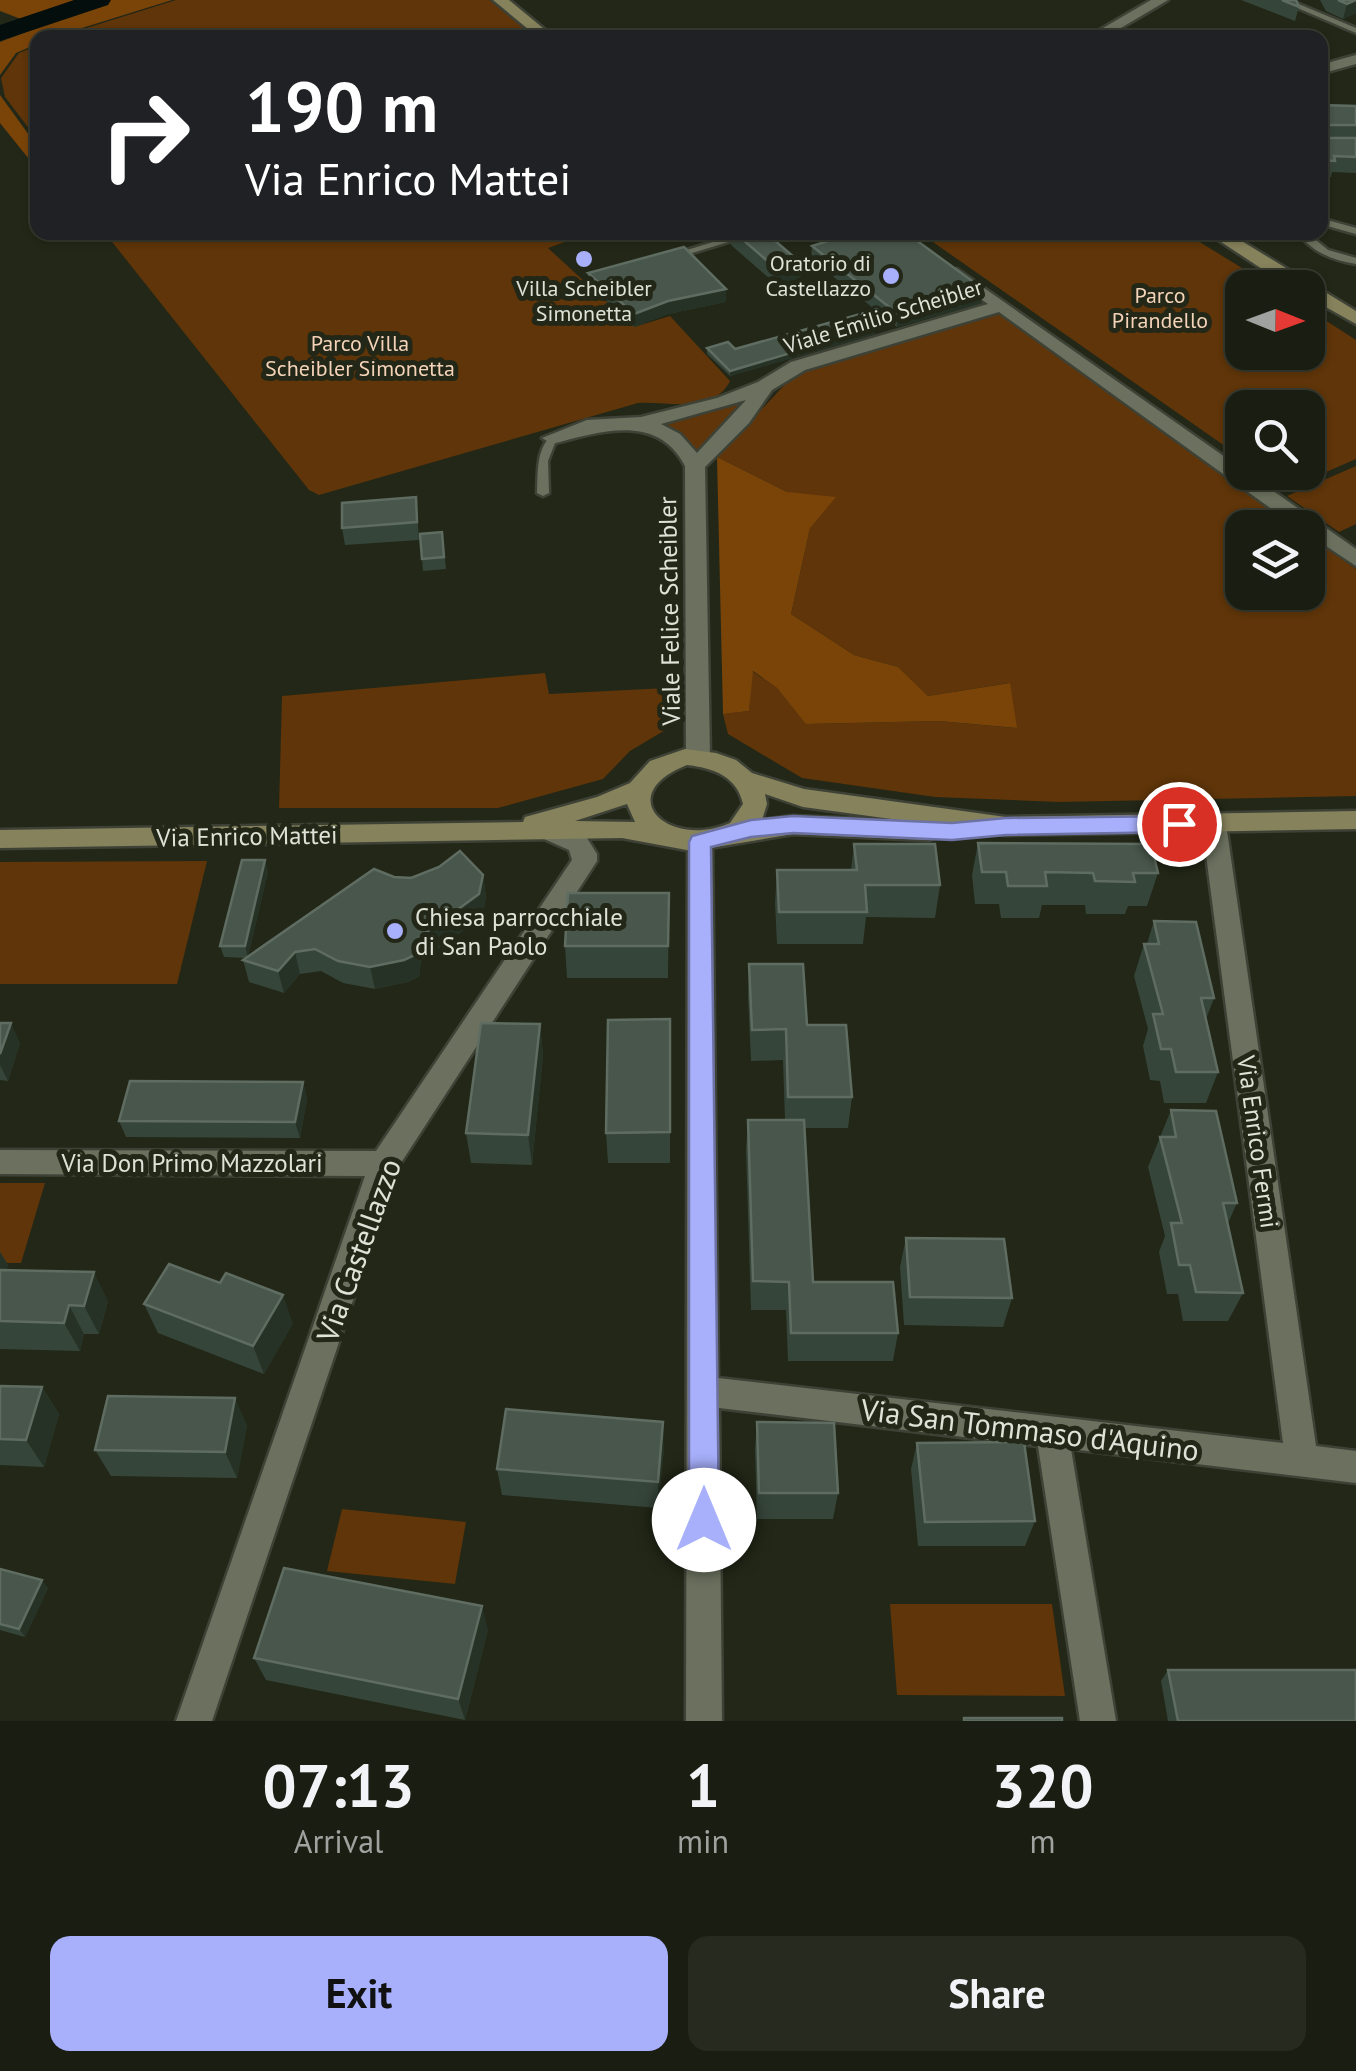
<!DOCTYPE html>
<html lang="en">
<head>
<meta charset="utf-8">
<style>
  body { margin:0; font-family:"PT Sans",sans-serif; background:#272a1f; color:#f1f3f6; height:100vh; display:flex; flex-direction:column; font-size:38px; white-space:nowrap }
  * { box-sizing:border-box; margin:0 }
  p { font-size:32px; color:#9fa29f }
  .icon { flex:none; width:55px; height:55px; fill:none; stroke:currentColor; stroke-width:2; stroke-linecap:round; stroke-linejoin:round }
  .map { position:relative; height:1721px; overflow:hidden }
  .side { display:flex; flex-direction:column; background:#1a1d11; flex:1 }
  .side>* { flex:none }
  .banner { position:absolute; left:30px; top:30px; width:1298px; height:210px; border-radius:20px; box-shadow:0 2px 8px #0004,0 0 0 2px #383b31; background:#202124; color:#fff; overflow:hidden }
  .needle { width:65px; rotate:91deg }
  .tools { position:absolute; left:1225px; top:270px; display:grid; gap:20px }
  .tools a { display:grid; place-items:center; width:100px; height:100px; border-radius:20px; background:#1a1d11; box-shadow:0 2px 8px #0004,0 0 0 2px #383b31; font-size:50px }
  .pin { position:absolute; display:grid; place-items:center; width:85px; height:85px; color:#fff; margin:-42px; border:5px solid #fff; border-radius:50%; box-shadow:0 2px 10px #0007 }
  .me { position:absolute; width:110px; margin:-55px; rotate:0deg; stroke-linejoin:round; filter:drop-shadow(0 0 8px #0008) }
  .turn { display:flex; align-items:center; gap:35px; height:210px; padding:0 50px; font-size:45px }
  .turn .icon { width:130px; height:130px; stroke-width:2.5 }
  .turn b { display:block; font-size:70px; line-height:85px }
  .eta { display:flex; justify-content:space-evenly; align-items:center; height:170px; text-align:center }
  .eta b { font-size:60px; font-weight:700; line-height:70px }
  .action { display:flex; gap:20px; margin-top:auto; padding:20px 50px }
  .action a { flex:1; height:115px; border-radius:20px; background:#a8b0fc; color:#111; font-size:40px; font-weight:700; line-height:115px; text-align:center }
  .action a+a { background:#272a1f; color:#f1f3f6 }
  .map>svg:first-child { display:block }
  .green { fill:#5f3509 }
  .forest { fill:#7a4409 }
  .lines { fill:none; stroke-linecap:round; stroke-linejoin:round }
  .river { fill:#030e0d; fill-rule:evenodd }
  .lane-casing { stroke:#3e4236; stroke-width:5 }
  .street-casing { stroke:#3e4236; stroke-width:5 }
  .secondary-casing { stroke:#3e4236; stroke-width:5 }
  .lane { fill:#6b715e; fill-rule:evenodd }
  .street { fill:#6b715e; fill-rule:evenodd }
  .secondary { fill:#86825c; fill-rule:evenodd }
  .wall { fill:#36453a }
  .shaded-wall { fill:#263225 }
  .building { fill:#48564b; stroke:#5f6c61; stroke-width:2.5 }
  .route { fill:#a8b0fc; stroke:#6d72a4; stroke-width:2.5 }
  .poi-dot { fill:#a8b0fc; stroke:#222717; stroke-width:4 }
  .labels { text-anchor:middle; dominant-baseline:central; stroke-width:10; stroke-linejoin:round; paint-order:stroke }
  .far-poi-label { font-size:22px; fill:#dee2d7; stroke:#222717; text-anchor:end }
  .far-park-label { font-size:22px; fill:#f4d3b8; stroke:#222717 }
  .far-street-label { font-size:22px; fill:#dee2d7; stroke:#222717 }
  .street-label { font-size:25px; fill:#dee2d7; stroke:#222717 }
  .poi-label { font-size:25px; fill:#dee2d7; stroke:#222717; text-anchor:start }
  .near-street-label { font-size:30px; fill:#dee2d7; stroke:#222717 }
</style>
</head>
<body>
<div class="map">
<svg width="1356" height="1721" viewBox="0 0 1356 1721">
  <rect width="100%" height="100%" fill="#222717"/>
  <g class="green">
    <path d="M176,0H490L534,37H58Z"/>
    <path d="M37,46V139L5,97L1,78L19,53Z"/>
    <path d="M105,233H590L548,248L634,327L670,316L730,381C713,415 668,401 638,403L319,495L309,490Z"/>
    <path d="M920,233H1185L1273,287L1242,288V352H1308V309L1356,340V459L1287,489L1263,473L1308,472V408H1242V458Z"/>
    <path d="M1000,314L1298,527L1242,528V592H1308V534L1356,569V796L1059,802L935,797L802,778L728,734L723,714L749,711L752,671L777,688L807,724L939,721L1016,728L1009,683L928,696L898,667L854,655L791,614L810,528L787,492L717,457L791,378L821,365Z"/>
    <path d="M754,395L700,454L678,433L651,423L719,408Z"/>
    <path d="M1356,466V524L1339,532L1287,496Z"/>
    <path d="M545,673L549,694L667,688V729L630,751L603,779L498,808H279L282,696Z"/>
    <path d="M207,861L177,984H0V862Z"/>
    <path d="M0,1183H45L21,1263H0Z"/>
    <path d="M342,1509L466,1522L455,1584L327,1571Z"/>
    <path d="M890,1604H1052L1065,1696L897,1695Z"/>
  </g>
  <g class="forest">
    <path d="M0,0H83L21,19L0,11Z"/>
    <path d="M110,0H172L53,37L38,38L37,44L16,53L0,75V42Z"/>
    <path d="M0,95L37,146V169L0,123Z"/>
    <path d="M717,457L787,492L836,497L810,528L791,614L854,655L898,667L928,696L1010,683L1017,728L939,721L806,724L777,688L753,671L749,711L723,714Z"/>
  </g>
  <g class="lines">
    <path class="river" d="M74,0H111L108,5L0,41V25Z"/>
    <defs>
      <g id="lane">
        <path d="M1279,0H1289L1356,28V33Z"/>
        <path d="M1320,218L1356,228V234L1320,224Z"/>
        <path d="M745,232H761L679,257L671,255Z"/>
        <path d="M1297,232H1306L1328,250L1356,258V264C1332,260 1312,252 1297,232Z"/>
        <path d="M552,435L557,438L548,461L549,493L543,496L537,493C538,472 536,449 552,435Z"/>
      </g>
      <g id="street">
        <path d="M1151,0H1168L1104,38H1086Z"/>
        <path d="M1356,55V64L1320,74V65Z"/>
        <path d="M957,269L1356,549V566L1308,534V528H1298L999,312L805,370L772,390L749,423L705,467L710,757L698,765L690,763L686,757L685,466C657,412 599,432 552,444L542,438L587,420L641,417L717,398L758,382L791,362L988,304L951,278V270ZM746,400L697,453L680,434L661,424Z"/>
        <path d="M1214,815L1226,824L1316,1446L1356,1451V1483L1071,1449L1116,1721H1080L1038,1446L719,1408L722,1721H686L688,842L691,836H709L712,842L718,1378L1283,1443L1202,824Z"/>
        <path d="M553,824L587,838L597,854V861L397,1169L212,1721H176L365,1176L0,1174V1150L376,1151L572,860L569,850L544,839L541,833L544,827Z"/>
      </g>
      <g id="secondary">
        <path d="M493,0H509L555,38H539Z"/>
        <path d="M1206,232H1227L1356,311V324L1308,297V288H1291Z"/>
        <path d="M685,749L716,753L736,760L752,773L804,789L1006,817L1356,811V829L1006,835L938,826L941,831L938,837L929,840L793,834L692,851L622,838L0,848V830L523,822L525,817L597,797L630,783L650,761ZM687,765C713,768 737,776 743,804L730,823C668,850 611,795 687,765ZM765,794L803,807L906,821L793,816L762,820L767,804ZM627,804L635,822L575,821Z"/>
      </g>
    </defs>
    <use href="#lane" class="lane-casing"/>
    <use href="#street" class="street-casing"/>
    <use href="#secondary" class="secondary-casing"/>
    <use href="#lane" class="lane"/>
    <use href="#street" class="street"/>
    <use href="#secondary" class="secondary"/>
  </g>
  <g class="wall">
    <path d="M1241,0H1296L1299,7L1295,21Z"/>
    <path d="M1320,0H1356V13L1343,19L1326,11Z"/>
    <path d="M1320,105L1356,106V173L1332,172L1331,177L1320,176Z"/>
    <path d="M732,232H765L802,264L801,278L778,286L731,245Z"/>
    <path d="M812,246L983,289L981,303L897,327L811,259Z"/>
    <path d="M588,273L726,289V302L668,314L634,327L589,285Z"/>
    <path d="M875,328V334L730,376L707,354V348L735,349Z"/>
    <path d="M416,497L419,540L345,545L342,528Z"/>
    <path d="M442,532L446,569L423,571L422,559Z"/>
    <path d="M978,843L1158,873L1147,906H1128L1125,914H1086L1085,905H1042L1039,918H1001L999,904H975L972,875Z"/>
    <path d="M854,844L940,885L935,918L866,917L863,944H777L775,903L777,870H851Z"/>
    <path d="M265,860L268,872L248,956L394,877L483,875L486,897L482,917L421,961L419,977L408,982L375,989L343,983L321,971L300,974L284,993L249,982L243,960L246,958L224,957L220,946Z"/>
    <path d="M669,893L668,978H567L565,946Z"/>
    <path d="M1154,921L1214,998L1206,1019L1218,1072L1206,1103H1164L1160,1081L1150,1080L1143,1046L1148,1029L1134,976L1144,944H1147Z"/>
    <path d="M749,964L807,1025L852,1097L848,1128H804L813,1282L898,1333L893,1361H788L786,1310H751L746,1150L748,1120H785L783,1060L751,1061L748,996Z"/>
    <path d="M670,1019V1163H608L606,1133Z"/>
    <path d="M0,1023L20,1043L8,1081L0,1080Z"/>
    <path d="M540,1024L543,1055L532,1165L471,1163L466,1133Z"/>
    <path d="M303,1082L307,1099L300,1138L126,1137L119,1121Z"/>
    <path d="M1171,1110L1237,1203L1228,1223L1243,1293L1228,1321H1183L1178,1294H1167L1159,1252L1165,1236L1148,1167Z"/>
    <path d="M906,1238L1012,1298L1003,1327L904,1325L900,1267Z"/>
    <path d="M0,1252L8,1265L6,1270L108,1301L99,1334H84L80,1351L0,1349Z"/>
    <path d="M144,1304L293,1323L264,1374L158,1333Z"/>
    <path d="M0,1386L42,1387L59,1414L44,1467L0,1465Z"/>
    <path d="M757,1422L838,1493L833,1519H757L755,1449Z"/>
    <path d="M247,1425L237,1478L111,1476L95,1450Z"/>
    <path d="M917,1443L1035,1521L1025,1546H918L911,1469Z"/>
    <path d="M664,1448L658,1508L502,1495L497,1469Z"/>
    <path d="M0,1569L48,1588L25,1637L0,1630Z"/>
    <path d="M488,1630L465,1720L266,1680L254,1658Z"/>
    <path d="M1168,1670L1356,1721H1168L1161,1681Z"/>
  </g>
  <g class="shaded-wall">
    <path d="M1356,0V13L1343,19L1347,4Z"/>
    <path d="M712,232H731L712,238Z"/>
    <path d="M802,264L801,278L778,286L779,271Z"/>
    <path d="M726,289V302L668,314L634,327V314L668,301Z"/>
    <path d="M983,289L981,303L897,327L898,314Z"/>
    <path d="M875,328V334L730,376V371Z"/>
    <path d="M265,860L268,872L248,958L245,946Z"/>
    <path d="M483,875L486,897L482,917L421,961L419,977L408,982L375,989L370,967L417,939Z"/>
    <path d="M295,952L300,974L284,993L278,971Z"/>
    <path d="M11,1023L20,1043L8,1081L0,1065V1054Z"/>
    <path d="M540,1024L543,1055L532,1165L528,1135Z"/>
    <path d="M303,1082L307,1099L300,1138L295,1122Z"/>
    <path d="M0,1252L8,1265L0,1289Z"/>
    <path d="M94,1272L108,1301L99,1334L84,1306Z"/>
    <path d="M283,1295L293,1323L264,1374L253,1346Z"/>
    <path d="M69,1305L84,1334L80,1351L64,1323Z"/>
    <path d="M42,1387L59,1414L44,1467L26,1440Z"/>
    <path d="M235,1398L247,1425L237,1478L225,1452Z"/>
    <path d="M663,1422L664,1448L658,1508V1482Z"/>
    <path d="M42,1580L48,1588L25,1637L19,1629Z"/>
    <path d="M482,1606L488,1630L465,1720L458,1699Z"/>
  </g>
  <g class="building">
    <path d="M1282,0H1296L1299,7Z"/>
    <path d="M1338,0H1356L1347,4Z"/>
    <path d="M1320,105L1356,106V125H1325L1321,128L1324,138H1356V157L1334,156L1335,161L1320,160Z"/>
    <path d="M734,232H765L802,264L779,271Z"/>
    <path d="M856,232H905L983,289L898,314L812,246Z"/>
    <path d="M684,247L726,289L668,301L634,314L588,273Z"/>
    <path d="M871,311L875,328L730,371L707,348L728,342L735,349Z"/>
    <path d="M416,497L417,522L342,528V503Z"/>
    <path d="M442,532L444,557L422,559L420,534Z"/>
    <path d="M978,843L1151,844L1158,873H1133L1135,882L1095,881L1093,873L1045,872L1047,886H1008L1006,872H982Z"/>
    <path d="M854,844H935L940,885H865L867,912H779L777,870H857Z"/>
    <path d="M460,851L483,875L479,894L417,939L415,955L404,960L370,967L338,961L315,949L295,952L278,971L243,960L374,869L394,877L411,878L439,867Z"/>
    <path d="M242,860H265L245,946H220Z"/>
    <path d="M568,893H669L668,946H565Z"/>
    <path d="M1154,921L1196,922L1214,998H1201L1218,1072H1176L1171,1049H1161L1153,1014H1163L1144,944H1159Z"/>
    <path d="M749,964H803L807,1025H846L852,1097H788L786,1029L752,1030Z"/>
    <path d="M670,1019V1132L606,1133L608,1020Z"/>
    <path d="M0,1023H11L0,1054Z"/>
    <path d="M481,1023L540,1024L528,1135L466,1133Z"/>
    <path d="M130,1081L303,1082L295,1122L119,1121Z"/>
    <path d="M1171,1110L1216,1111L1237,1203H1223L1243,1293L1196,1292L1190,1265H1179L1171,1223H1182L1160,1137H1176Z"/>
    <path d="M748,1120H804L813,1282H893L898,1333H791L789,1282L753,1281Z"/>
    <path d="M906,1238L1004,1239L1012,1298L910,1297Z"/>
    <path d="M169,1264L220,1283L226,1273L283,1295L253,1346L144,1304Z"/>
    <path d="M0,1270L94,1272L84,1306L69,1305L64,1323L0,1321Z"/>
    <path d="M0,1386L42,1387L26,1440L0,1439Z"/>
    <path d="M108,1396L235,1398L225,1452L95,1450Z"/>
    <path d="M506,1409L663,1422L658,1482L497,1469Z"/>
    <path d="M757,1422L834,1423L838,1493H759Z"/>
    <path d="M1024,1442L1035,1521L925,1522L917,1443Z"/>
    <path d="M284,1568L482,1606L458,1699L254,1658Z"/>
    <path d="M0,1569L42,1580L19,1629L0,1624Z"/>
    <path d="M1168,1670H1356V1721H1178Z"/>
    <rect x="964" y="1718" width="98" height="3"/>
  </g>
  <path class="route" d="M793,816L952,823L1006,818L1179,816L1190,824L1179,832L1006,835L952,840L793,833L751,837L711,847L719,1520L715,1531L704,1535L693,1531L689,1520V842L692,836L751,820Z"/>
  <g class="poi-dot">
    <circle cx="584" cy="259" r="10"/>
    <circle cx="891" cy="276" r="10"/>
    <circle cx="395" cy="931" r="10"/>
  </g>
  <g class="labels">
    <g class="far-poi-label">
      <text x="871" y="263">Oratorio di<tspan x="871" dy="25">Castellazzo</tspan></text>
      <text x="584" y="288" text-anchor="middle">Villa Scheibler<tspan x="584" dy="25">Simonetta</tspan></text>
    </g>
    <g class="far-park-label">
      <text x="1160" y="295">Parco<tspan x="1160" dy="25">Pirandello</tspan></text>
      <text x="360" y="343">Parco Villa<tspan x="360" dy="25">Scheibler Simonetta</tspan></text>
    </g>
    <g class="far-street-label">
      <text transform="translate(883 316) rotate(-17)">Viale Emilio Scheibler</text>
    </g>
    <g class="street-label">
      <text transform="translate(669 611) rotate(-91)">Viale Felice Scheibler</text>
      <text transform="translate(247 836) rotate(-1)">Via Enrico Mattei</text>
      <text transform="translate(1258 1142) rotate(82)">Via Enrico Fermi</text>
      <text x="192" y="1163">Via Don Primo Mazzolari</text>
    </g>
    <g class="poi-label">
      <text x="415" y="917">Chiesa parrocchiale<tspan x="415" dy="29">di San Paolo</tspan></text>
    </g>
    <g class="near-street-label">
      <text transform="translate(358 1250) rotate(-70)">Via Castellazzo</text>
      <text transform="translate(1030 1429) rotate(7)">Via San Tommaso d'Aquino</text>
    </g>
  </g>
</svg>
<div class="tools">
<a><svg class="needle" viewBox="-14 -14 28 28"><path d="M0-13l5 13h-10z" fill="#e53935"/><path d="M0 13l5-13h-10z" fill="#9fa29f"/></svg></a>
<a><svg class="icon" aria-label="search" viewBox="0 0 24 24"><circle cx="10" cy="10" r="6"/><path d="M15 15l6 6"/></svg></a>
<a><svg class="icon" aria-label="layers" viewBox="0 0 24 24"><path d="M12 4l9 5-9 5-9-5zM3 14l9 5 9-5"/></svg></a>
</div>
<div class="pin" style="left:1179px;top:824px;background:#d93025"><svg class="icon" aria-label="arrive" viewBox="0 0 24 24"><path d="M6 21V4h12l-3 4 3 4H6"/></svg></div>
<svg class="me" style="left:704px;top:1520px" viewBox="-20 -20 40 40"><circle r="19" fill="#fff"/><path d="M0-13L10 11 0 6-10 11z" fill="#a8b0fc"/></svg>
<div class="banner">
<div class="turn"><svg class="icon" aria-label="right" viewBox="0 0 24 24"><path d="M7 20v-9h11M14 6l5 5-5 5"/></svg><div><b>190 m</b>Via Enrico Mattei</div></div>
</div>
</div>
<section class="side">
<div class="eta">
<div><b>07:13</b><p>Arrival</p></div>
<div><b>1</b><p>min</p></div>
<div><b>320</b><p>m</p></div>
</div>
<div class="action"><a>Exit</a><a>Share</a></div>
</section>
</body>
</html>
